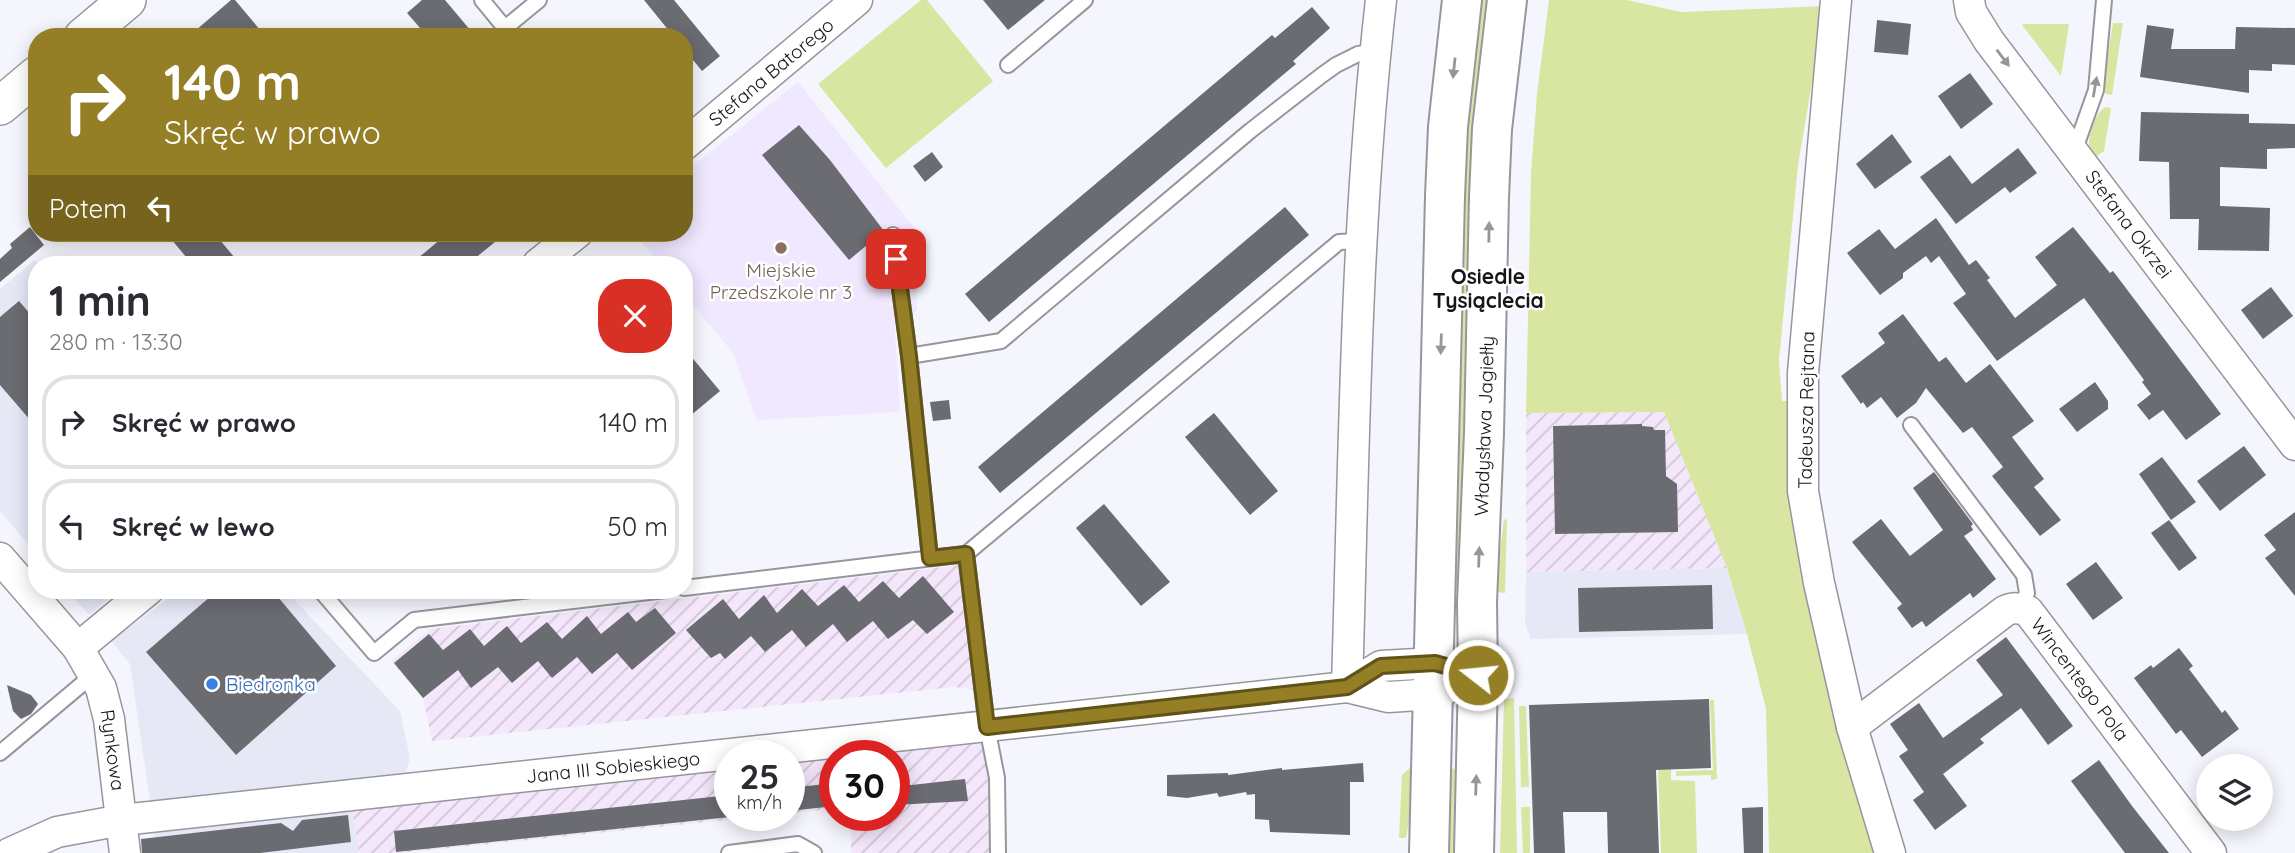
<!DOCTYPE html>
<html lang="pl">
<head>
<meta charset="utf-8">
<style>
  body { margin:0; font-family:Quicksand,sans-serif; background:#f2f2f3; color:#2b2b33; height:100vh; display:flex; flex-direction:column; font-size:26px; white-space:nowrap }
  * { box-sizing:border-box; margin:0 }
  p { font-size:23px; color:#7c7c81 }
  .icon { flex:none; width:38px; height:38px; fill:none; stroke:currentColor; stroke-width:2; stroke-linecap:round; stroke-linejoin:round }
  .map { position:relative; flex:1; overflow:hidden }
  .sheet { position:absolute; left:28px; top:256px; width:665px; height:343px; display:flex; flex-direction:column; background:#fff; border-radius:28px; box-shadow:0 4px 18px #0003 }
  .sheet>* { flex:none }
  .hud { position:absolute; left:28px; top:28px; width:665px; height:214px; border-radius:28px; box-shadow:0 4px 18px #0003; background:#947e26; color:#fff; overflow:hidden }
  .fabs { position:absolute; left:2196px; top:754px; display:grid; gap:14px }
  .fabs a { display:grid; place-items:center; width:77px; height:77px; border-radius:50%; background:#fff; box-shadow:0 4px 18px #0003; font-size:35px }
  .speed { position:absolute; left:714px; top:740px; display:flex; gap:14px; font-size:35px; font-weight:700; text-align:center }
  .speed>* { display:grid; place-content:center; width:91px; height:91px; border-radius:50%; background:#fff; box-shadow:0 4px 18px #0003; line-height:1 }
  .speed small { font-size:18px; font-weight:400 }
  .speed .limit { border:10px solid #d22; background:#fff; color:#111 }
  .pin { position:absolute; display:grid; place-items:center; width:60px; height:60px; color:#fff; margin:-30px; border-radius:14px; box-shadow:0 4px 10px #0006 }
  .me { position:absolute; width:77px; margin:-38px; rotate:286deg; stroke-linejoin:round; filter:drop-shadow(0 0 5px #0008) }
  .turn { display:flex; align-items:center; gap:24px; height:147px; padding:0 21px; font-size:32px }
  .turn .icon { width:91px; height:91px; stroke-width:2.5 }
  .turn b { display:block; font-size:49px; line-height:60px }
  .then { display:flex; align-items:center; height:66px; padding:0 21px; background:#0003; gap:14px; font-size:26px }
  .round { display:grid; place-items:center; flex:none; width:74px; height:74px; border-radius:28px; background:#f2f2f3 }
  .headline { display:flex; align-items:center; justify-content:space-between; height:119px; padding:0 21px }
  h1 { font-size:42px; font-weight:800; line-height:52px }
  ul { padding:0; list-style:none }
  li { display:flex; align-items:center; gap:21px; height:94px; margin:0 14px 10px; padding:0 7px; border:4px solid #e1e1e2; border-radius:28px }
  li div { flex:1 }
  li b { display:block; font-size:26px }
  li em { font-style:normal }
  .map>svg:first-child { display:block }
  .built { fill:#e6e8f6 }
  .industrial { fill:url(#industrial-furrows) }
  .education { fill:#f0e8fe }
  .grass { fill:#d8e6a2 }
  .building { fill:#6b6c72 }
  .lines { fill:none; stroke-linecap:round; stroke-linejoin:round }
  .service-casing { stroke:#96979e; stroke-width:18 }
  .minor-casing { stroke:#96979e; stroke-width:33 }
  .tertiary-casing { stroke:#96979e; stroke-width:40 }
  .primary-casing { stroke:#96979e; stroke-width:42 }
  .service { stroke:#fff; stroke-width:14 }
  .minor { stroke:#fff; stroke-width:30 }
  .tertiary { stroke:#fff; stroke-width:37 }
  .primary { stroke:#fff; stroke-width:38 }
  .oneway { fill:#969698 }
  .route-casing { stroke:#605219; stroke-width:18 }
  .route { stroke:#947e26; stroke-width:12 }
  .education-dot { fill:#8d6e63; stroke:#fff; stroke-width:2.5 }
  .shop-dot { fill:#3f7fe0; stroke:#fff; stroke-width:2.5 }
  .labels { text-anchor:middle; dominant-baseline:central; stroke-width:5; stroke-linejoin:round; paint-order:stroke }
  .street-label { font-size:19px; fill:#161619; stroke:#fff }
  .education-label { font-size:19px; fill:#785e54; stroke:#fff }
  .shop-label { font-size:19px; fill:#366cbe; stroke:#fff; text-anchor:start }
  .neighbourhood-label { font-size:21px; font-weight:bold; fill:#161619; stroke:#fff }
</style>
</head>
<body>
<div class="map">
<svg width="2295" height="853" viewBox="0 0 2295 853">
  <defs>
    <pattern id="industrial-furrows" width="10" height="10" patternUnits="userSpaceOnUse" patternTransform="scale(1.75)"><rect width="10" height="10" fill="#f4e7fb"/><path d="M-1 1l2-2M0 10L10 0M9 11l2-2" fill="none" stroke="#d0c5d7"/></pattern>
  </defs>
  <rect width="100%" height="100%" fill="#f5f6fd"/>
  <g class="built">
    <path d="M35,260L38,264L37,554L0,511V289Z"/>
    <path d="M1727,568L1747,634L1531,639L1525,624L1526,572Z"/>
    <path d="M67,590H118L89,615Z"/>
    <path d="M180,590H285L400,711L410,758L405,775L150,801L130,664L111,641Z"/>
    <path d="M352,808L359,853H157L153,830Z"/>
  </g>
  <g class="industrial">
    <path d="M1664,412L1727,568L1526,572V413Z"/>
    <path d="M960,565L974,690L955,687L432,741L423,698L391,661L430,629Z"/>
    <path d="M983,739L989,786L990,853H851V816H894V756H835V809L789,813V760Z"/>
    <path d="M730,766V816H766L399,853H359L352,808Z"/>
  </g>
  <path class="education" d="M798,82L915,229L917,312L894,315L900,412L757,420L733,353L684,294V264H660L633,233H684V173Z"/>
  <g class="grass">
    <path d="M921,0H927L993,81L886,168L818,84Z"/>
    <path d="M1478,0H1493L1468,589L1452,591L1462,150Z"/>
    <path d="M1549,0H1627L1681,12L1825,6L1798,165L1779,360L1782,401H1790L1882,853H1769L1766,709L1747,634L1727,568L1664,412L1526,413L1531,173L1537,94Z"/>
    <path d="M2113,23H2123L2112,95L2106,94L2102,89Z"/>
    <path d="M2024,24H2069L2061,76L2022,25Z"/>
    <path d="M2105,107L2111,108L2104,151L2094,158C2092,154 2089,151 2089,147C2088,136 2096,112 2105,107Z"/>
    <path d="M1504,519L1507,520L1505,593L1495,592Z"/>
    <path d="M1514,698L1517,853H1500L1504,699Z"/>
    <path d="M1710,700H1714L1717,779L1711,780V775L1676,776V771L1713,770Z"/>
    <path d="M1519,706H1526L1529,787H1521Z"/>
    <path d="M1464,767L1461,853H1445L1446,770Z"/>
    <path d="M1410,768L1415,770L1417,776L1406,838H1399L1402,775Z"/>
    <path d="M1671,769V780L1695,781L1697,853H1661L1658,770Z"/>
    <path d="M1521,807H1530V853H1523Z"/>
  </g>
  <g class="building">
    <path d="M231,0H235L266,37H188Z"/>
    <path d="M422,0H445L476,37H428L407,13Z"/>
    <path d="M644,0H674L720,56L702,71L684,49V37H674Z"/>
    <path d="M983,0H1045L1008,30Z"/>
    <path d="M1312,7L1330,28L1293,61L1296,64L989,322L965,294L1272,35L1275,38Z"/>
    <path d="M1877,20L1911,24L1908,55L1874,52Z"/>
    <path d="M2147,25L2174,29L2171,49H2235L2236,27L2295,28V65L2272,64V71L2249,70V93L2140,77Z"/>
    <path d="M1970,73L1993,104L1961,129L1938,96Z"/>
    <path d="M2141,112L2249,114V123L2295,124V148L2267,149V169L2220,167V206L2270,208L2269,251L2198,250L2199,219H2170L2169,162L2139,161Z"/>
    <path d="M799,125L830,160L884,231L849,260L762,155Z"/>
    <path d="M1892,134L1912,162L1875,189L1856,164Z"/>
    <path d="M2018,148L2037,173L2010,193L2005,187L1956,224L1920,177L1950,155L1972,184Z"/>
    <path d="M932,152L943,167L925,182L913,166Z"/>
    <path d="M1285,207L1309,235L1000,493L978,467Z"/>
    <path d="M1936,218L1969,265L1976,260L1990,278L1987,280L2015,318L2057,285L2035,257L2073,227L2110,273L2113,271L2221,414L2186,440L2163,410L2149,420L2137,405L2151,394L2142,382L2144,380L2084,298L1997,361L1953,303L1966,294L1939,256L1931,263L1926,256L1903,273V278L1880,295L1847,253L1879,229L1895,249Z"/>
    <path d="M30,227L44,245L0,282V259L12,248L10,244Z"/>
    <path d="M166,233H214L240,264H192Z"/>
    <path d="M448,233H506L468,264H411Z"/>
    <path d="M2271,287L2293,316L2263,339L2241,310Z"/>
    <path d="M19,301L37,322V428L0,385V317Z"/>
    <path d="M1903,314L1939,362L1946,357L1966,383L1990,364L2034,421L2012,437L2044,479L2034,487L2061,520L2040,536L1992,476L2003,467L1972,427L1963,433L1926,388L1916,403L1897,418L1881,397L1867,408L1863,402L1861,404L1841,376L1885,343L1878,333Z"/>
    <path d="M684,348L720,391L684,421Z"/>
    <path d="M2095,382L2108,401V409L2077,432L2059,409Z"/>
    <path d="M949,400L951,419L933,421L930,402Z"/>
    <path d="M1214,413L1278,491L1250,515L1185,437Z"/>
    <path d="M1642,424V426L1653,427L1654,430H1665L1666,476L1677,484L1678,532L1555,534L1553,426Z"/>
    <path d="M2244,446L2266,475L2220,511L2197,481Z"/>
    <path d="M2162,457L2196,502L2171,520L2139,474Z"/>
    <path d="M1934,472L1973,524L1971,526L1973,530L1964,536L1996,579L1973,598L1970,593L1926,627L1922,621L1912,628L1897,608L1902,604L1852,542L1881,519L1910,556L1943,530L1913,488Z"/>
    <path d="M1104,504L1170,582L1141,606L1076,528Z"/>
    <path d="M2295,512V596L2265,558L2276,550L2264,535Z"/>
    <path d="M2169,520L2197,558L2179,571L2151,533Z"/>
    <path d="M2096,562L2123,598L2093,620L2066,584Z"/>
    <path d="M923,576L954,612L927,634L913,620L888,639L873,621L847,642L833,624L806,647L792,630L765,652L751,636L725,659L720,653L711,658L686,630L723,599L739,619L764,595L777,613L802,589L818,606L844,585L859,602L883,581L899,598Z"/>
    <path d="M1712,585L1713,629L1579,632L1578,588Z"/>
    <path d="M218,590H272L336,666L236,755L146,652Z"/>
    <path d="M655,608L676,633L632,670L617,653L592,674L577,657L552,678L538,661L512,683L498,667L471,688L458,670L423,698L394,663L429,634L443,650L470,629L484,646L507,626L521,643L547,622L562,639L587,616L601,634L628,612L636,622Z"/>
    <path d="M2006,637L2073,726L2048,745L2021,708L1980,739L1984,743L1943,774L1967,806L1935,830L1913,800L1924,792L1899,756L1908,750L1890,724L1919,703L1943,738L2003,695L1976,660Z"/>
    <path d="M2179,648L2193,666L2189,669L2222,713L2225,710L2239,729L2202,757L2181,730L2176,734L2134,678L2151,665L2153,668Z"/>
    <path d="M7,685L31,695L38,704L31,714L21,719L13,711Z"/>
    <path d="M1709,699L1711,768L1656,770L1659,853H1608L1607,812H1563L1565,853H1534L1529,705Z"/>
    <path d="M2099,760L2132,806L2169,853H2125L2071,781Z"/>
    <path d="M1363,763L1364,782H1350V835L1270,832L1269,820L1255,819V794L1247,795L1246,792L1219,797L1217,793L1187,798L1167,796V775L1228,773V775L1282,768V770Z"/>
    <path d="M965,779L968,801L894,805V787Z"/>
    <path d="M835,783V806L789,811V788Z"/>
    <path d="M730,795V817L396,852L394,831Z"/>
    <path d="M1763,807V853H1744L1742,808Z"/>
    <path d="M348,815L351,842L260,853H142L141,839L281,823L293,831L302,820Z"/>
  </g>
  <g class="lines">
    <defs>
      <g id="service">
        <path d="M482,0L505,28L539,0"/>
        <path d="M1008,65L1085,0"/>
        <path d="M2074,152L2096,90L2104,0"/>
        <path d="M893,235L909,356L930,558"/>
        <path d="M909,356L1001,341L1250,131L1322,75L1336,65L1358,54L1375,51"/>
        <path d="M1911,425L2024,575L2027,593L2020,608"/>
        <path d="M966,554L1339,242L1361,241"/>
        <path d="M684,588L966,554L987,727L997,778L998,853"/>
        <path d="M320,590L374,653L414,620L666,590"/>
        <path d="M0,753L94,674"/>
        <path d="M729,853L798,844L814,853"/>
      </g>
      <g id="minor">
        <path d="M1836,0L1803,373V491L1819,583L1852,727L1890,853"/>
        <path d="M1969,0L1971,12L1989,41L2295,445"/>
        <path d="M684,145L857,0"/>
        <path d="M538,264L577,233"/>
        <path d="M0,558L78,648L101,688L109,719L125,853"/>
        <path d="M78,648L148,590"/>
        <path d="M1347,687C1354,458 1355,228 1381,0"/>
        <path d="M1347,687L1381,666L1435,663L1452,668"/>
        <path d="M1852,727L2005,611C2014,607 2019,608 2028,611L2211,853"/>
        <path d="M10,853L57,832L122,820L1347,687L1388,697L1434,694L1478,675"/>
      </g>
      <g id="tertiary">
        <path d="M83,37L127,0"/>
        <path d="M0,106L37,75"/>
      </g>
      <g id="primary">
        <path d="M1429,853L1445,196L1448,127L1462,0"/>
        <path d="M1474,853L1478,675L1477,602L1484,433L1489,197L1492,129L1507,0"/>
      </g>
    </defs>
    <use href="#service" class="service-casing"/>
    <use href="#minor" class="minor-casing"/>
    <use href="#tertiary" class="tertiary-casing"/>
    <use href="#primary" class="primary-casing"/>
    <use href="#service" class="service"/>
    <use href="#minor" class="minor"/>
    <use href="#tertiary" class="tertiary"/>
    <use href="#primary" class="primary"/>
  </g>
  <defs><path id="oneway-solid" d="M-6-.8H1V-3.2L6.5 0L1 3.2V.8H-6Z" transform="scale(1.75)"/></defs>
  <g class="oneway">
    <use href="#oneway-solid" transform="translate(2003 58) rotate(53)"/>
    <use href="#oneway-solid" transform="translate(1454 68) rotate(96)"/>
    <use href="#oneway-solid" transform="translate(2095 87) rotate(-80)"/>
    <use href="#oneway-solid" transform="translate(1489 232) rotate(-89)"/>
    <use href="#oneway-solid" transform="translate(1441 344) rotate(92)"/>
    <use href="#oneway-solid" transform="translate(1479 557) rotate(-88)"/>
    <use href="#oneway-solid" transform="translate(1476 785) rotate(-88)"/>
  </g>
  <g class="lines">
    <defs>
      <path id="route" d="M896,259L909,356L930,558L966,554L987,727L1347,687L1381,666L1435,663L1478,675"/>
    </defs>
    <use href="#route" class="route-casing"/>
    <use href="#route" class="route"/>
  </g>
  <circle class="education-dot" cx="781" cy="248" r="7"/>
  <circle class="shop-dot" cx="212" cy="684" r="7"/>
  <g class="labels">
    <g class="street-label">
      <text transform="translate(771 72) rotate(-40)">Stefana Batorego</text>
      <text transform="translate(2129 224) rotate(53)">Stefana Okrzei</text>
      <text transform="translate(1806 410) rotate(-89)">Tadeusza Rejtana</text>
      <text transform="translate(1484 426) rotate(-88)">Władysława Jagiełły</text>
      <text transform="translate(2080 679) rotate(53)">Wincentego Pola</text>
      <text transform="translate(113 750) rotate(82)">Rynkowa</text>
      <text transform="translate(613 767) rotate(-6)">Jana III Sobieskiego</text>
    </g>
    <g class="education-label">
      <text x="781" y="270">Miejskie<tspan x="781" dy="22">Przedszkole nr 3</tspan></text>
    </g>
    <g class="shop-label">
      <text x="226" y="684">Biedronka</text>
    </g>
    <g class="neighbourhood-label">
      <text x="1488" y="276">Osiedle<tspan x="1488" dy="24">Tysiąclecia</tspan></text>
    </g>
  </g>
</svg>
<div class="fabs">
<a><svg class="icon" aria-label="layers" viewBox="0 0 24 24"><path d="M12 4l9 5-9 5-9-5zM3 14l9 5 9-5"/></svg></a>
</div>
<div class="speed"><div>25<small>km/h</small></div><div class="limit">30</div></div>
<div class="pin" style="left:896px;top:259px;background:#d93025"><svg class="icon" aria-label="arrive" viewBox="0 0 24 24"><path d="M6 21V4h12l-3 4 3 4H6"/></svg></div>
<svg class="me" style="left:1478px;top:675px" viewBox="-20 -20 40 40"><circle r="17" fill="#947e26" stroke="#fff" stroke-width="3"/><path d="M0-11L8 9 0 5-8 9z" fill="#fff"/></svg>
<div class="hud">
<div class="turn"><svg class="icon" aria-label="right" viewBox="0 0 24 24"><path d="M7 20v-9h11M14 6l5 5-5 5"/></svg><div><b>140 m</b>Skręć w prawo</div></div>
<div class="then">Potem<svg class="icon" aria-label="left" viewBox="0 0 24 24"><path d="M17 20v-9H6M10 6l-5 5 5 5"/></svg></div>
</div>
<section class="sheet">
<div class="headline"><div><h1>1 min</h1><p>280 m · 13:30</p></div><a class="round" style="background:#d93025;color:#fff"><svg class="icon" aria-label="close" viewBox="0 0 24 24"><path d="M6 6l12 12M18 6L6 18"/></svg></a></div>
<ul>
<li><svg class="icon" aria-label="right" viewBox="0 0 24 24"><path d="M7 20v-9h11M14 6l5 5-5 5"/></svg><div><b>Skręć w prawo</b></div><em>140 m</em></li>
<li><svg class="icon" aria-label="left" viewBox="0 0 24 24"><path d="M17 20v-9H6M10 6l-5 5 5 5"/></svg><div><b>Skręć w lewo</b></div><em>50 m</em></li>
</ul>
</section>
</div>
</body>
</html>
